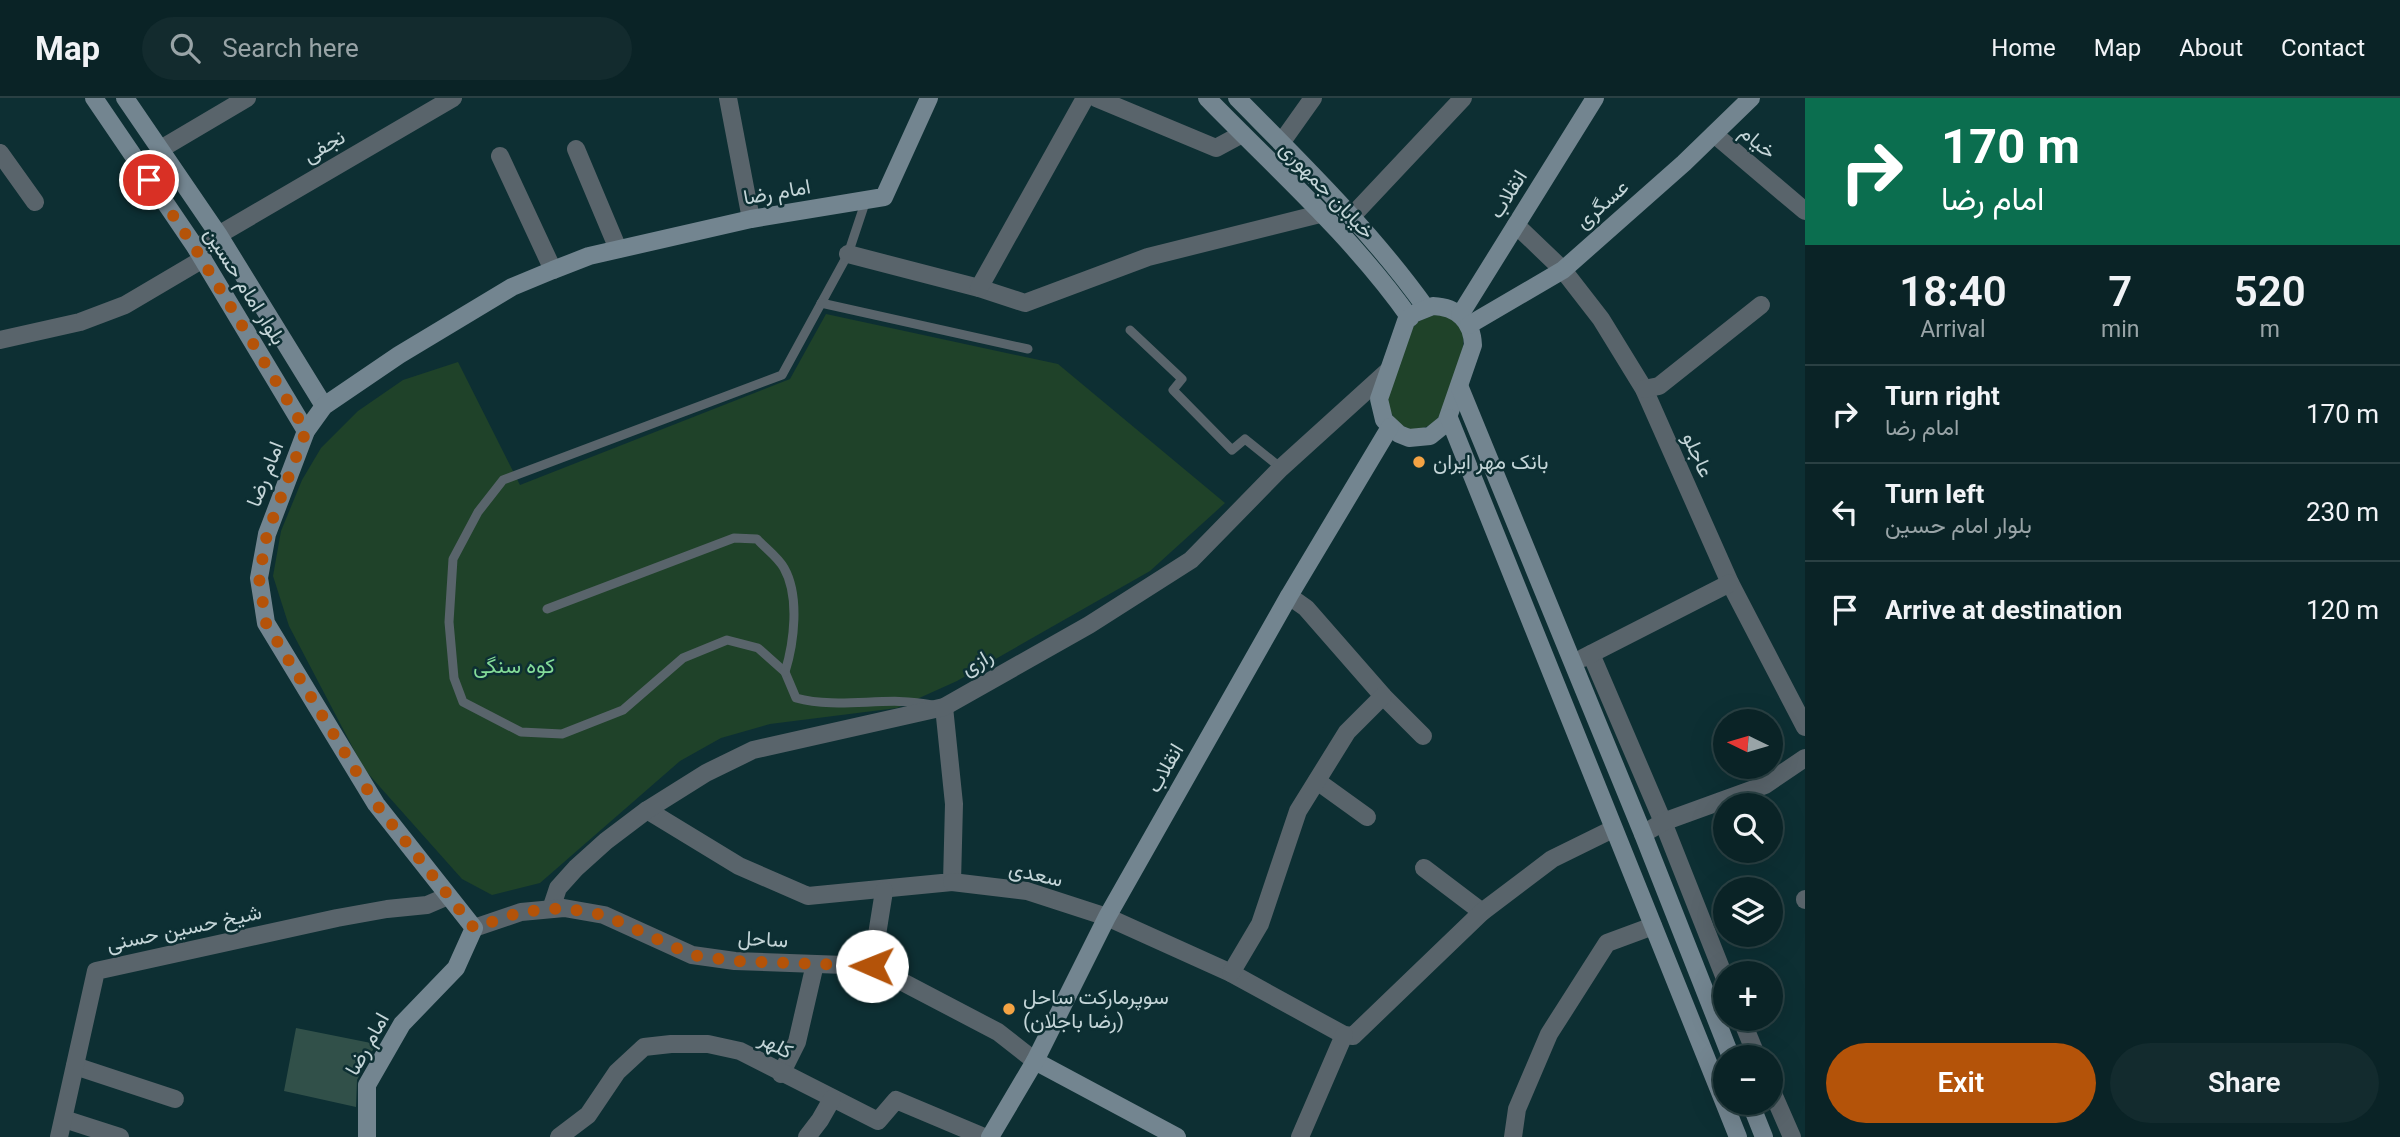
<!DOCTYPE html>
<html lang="en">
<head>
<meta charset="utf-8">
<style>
  body { margin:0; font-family:Roboto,Vazirmatn,sans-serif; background:#132b2e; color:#f1f3f6; height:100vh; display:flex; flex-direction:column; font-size:26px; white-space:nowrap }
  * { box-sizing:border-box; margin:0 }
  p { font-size:23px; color:#99a4a7 }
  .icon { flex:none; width:38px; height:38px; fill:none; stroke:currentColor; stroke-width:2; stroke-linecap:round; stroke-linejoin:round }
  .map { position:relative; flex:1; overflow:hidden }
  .sheet { display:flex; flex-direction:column; background:#0a2326; width:595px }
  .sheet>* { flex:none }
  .top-card { background:#0b6e4f; color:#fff; overflow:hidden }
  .needle { width:46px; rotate:275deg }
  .tools { position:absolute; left:1713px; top:611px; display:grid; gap:14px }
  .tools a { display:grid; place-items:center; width:70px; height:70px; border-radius:50%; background:#0a2326; box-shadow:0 7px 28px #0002,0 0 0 2px #2a4043; font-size:35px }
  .pin { position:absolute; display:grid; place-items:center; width:60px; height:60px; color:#fff; margin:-30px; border:4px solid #fff; border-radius:50%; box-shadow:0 2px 7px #0007 }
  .me { position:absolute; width:77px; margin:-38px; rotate:271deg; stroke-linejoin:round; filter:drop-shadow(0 0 5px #0008) }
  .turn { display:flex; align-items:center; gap:24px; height:147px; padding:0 21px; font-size:32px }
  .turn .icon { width:91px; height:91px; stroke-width:2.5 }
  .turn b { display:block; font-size:49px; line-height:60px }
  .eta { display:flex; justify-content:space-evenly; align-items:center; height:119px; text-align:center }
  .eta b { font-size:42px; font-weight:600; line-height:49px }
  .cta { display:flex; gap:14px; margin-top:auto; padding:14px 21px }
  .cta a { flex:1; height:80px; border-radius:42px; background:#b45309; color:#fff; font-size:28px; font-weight:600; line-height:80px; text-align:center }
  .cta a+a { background:#132b2e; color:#f1f3f6 }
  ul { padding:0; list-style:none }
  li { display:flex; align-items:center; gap:21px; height:98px; padding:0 21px; border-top:2px solid #2a4043 }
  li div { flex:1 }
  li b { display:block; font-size:26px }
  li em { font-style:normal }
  header { display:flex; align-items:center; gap:42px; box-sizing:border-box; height:98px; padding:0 35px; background:#0a2326; border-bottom:2px solid #2a4043 }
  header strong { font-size:33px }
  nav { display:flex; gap:38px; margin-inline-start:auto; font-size:24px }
  .search { width:490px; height:63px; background:#132b2e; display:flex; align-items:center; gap:18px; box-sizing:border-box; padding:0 24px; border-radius:38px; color:#99a4a7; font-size:26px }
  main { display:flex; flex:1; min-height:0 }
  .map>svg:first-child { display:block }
  .green { fill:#1f4229 }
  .building { fill:#315049 }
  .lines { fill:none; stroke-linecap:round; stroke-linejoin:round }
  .lane { stroke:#59646b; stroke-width:9 }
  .street { stroke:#59646b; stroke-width:18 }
  .secondary { stroke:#738590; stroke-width:18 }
  .route { stroke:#b45309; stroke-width:12; stroke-dasharray:0 21.6 }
  .poi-dot { fill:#f4a344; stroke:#0d2f33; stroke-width:2.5 }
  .labels { text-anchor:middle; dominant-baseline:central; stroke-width:5; stroke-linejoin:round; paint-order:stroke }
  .street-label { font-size:21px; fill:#c4d5d8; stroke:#0d2f33 }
  .poi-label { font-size:21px; fill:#c4d5d8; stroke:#0d2f33; text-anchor:start }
  .park-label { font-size:21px; fill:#84dc99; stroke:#0d2f33 }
</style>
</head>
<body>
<header>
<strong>Map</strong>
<div class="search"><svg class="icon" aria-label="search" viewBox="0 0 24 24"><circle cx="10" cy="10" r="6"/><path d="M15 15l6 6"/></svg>Search here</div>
<nav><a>Home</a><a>Map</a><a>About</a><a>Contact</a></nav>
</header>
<main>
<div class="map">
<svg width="1805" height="1039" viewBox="0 0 1805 1039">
  <rect width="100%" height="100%" fill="#0d2f33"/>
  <g class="green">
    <path d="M826,216L1058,266L1225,405L1150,473L957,583L897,610L770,626L721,640L680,663L540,785L492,797L462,781L364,671L289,528L273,478L281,433L302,382L321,350L358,313L403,282L458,264L520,387L790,281Z"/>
    <path d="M1434,217C1481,219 1460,261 1451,288C1447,298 1444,315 1436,322C1429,329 1417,334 1407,330C1396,326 1387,312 1388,300C1391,280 1406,249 1413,229L1419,223Z"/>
  </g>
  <path class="building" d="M296,930L376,946L357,982L356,1009L284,993Z"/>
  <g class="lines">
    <g class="lane">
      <path d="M866,102L848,156L782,277L503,382L478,414L453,461L449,524L454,580L463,604L521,634L562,636L623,612L683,560L727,542L758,550L785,574L796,600C841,612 887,597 932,607"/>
      <path d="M821,205L1028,251"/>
      <path d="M1130,232L1182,281L1173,292L1232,352L1245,341L1281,370"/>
      <path d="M547,511L734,440L757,441C765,450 778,459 784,470C800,498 794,545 785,574"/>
    </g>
    <g class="street">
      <path d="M728,0L751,121"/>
      <path d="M1096,0L1216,50L1242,36"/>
      <path d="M1714,36L1805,113"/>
      <path d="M1281,45L1313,0"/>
      <path d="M576,51L618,151"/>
      <path d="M159,52L247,0"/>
      <path d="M0,55L35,104"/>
      <path d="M500,58L553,172"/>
      <path d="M1352,118L1463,0"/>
      <path d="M1516,127L1563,172L1601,221L1644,291L1730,485L1805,629"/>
      <path d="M196,150L453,0"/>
      <path d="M848,156L979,190L1025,205L1148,159L1320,116"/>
      <path d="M979,190L1085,0"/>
      <path d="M0,242L80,224L125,207L203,161"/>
      <path d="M1644,291L1659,288L1761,207"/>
      <path d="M1289,498L1306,510L1383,598L1423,638"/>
      <path d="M1591,556L1663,724L1726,883"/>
      <path d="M1583,560L1730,485"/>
      <path d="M1317,683L1367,719"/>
      <path d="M647,712L739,768L808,798L952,784L954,706L944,609"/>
      <path d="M1643,736L1663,724L1765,687L1805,660"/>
      <path d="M1424,770L1482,814"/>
      <path d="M952,784L1027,793L1107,819L1231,875L1344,937L1353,938L1482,814L1552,761L1613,731"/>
      <path d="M1805,802V801"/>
      <path d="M551,811L558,790L576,770L606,743L647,712L706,675L753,652L944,609L1089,527L1191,462L1281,370L1388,273"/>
      <path d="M474,830L521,814L564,810L604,817L692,857L735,863L872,868L998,934L1035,963"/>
      <path d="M872,868L884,793"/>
      <path d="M1231,875L1260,826L1298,713L1347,634L1383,598"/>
      <path d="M1741,920L1757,959"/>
      <path d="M75,968L175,1001"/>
      <path d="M781,976L797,944L815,866"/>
      <path d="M1771,991L1792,1039"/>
      <path d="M64,1021L120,1039"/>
      <path d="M59,1039L96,873L337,820L387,811L427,807L448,798"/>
      <path d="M559,1039L588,1017L617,974L644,949L671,946H708L740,953L878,1023L896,1002L984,1039"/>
      <path d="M807,1039L820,1022L832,1001"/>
      <path d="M1300,1039L1344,937"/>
      <path d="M1513,1039L1517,1011L1549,936L1607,845L1653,828"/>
    </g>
    <g class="secondary">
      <path d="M94,0L196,150L306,333"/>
      <path d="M125,0L218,136L324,308"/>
      <path d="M1207,0C1276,71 1353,139 1410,220"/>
      <path d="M1237,0C1303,67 1371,133 1426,210"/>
      <path d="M1433,208C1457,209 1472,223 1473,247L1446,325L1430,338L1409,340L1399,336L1384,322L1379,301L1406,223L1413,216Z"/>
      <path d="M1460,217L1595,0"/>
      <path d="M1469,227L1563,172L1684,65L1751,0"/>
      <path d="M1460,290L1643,736L1731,959"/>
      <path d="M1449,320L1738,1039"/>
      <path d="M1035,963L1177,1039"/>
      <path d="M1750,1004L1764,1039"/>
      <path d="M367,1039V987L402,926L456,870L474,830L376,706L266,525L259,480L267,436L306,333L324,308L399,257L512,189L553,172L589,158L751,121L884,99L929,0"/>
      <path d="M990,1039L1035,963L1107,819L1289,498L1390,329"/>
    </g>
  </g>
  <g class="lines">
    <path class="route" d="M149,82L195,150L306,333L267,436L259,480L266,525L376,706L474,830L521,814L564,810L604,817L692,857L735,863L872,868"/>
  </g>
  <g class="poi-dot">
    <circle cx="1419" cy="364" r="7"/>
    <circle cx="1009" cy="911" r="7"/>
  </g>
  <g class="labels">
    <g class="street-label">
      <text transform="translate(1758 44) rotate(40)">خیام</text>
      <text transform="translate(324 48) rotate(-30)">نجفی</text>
      <text transform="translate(1327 92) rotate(46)">خیابان جمهوری</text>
      <text transform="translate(777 94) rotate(-10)">امام رضا</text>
      <text transform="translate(1508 96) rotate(-58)">انقلاب</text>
      <text transform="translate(1602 106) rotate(-41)">عسگری</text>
      <text transform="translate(245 188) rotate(58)">بلوار امام حسین</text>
      <text transform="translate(1698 357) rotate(66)">عاجلو</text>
      <text transform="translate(265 376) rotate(-69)">امام رضا</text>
      <text transform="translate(977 564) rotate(-30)">رازی</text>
      <text transform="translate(1165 670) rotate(-60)">انقلاب</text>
      <text transform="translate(1036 776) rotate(13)">سعدی</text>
      <text transform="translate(184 830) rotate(-12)">شیخ حسین حسنی</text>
      <text transform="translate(763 841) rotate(3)">ساحل</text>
      <text transform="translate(367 946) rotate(-61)">امام رضا</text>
      <text transform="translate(776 947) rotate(28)">کلهر</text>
    </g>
    <g class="poi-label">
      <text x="1433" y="364">بانک مهر ایران</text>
      <text x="1023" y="899">سوپرمارکت ساحل<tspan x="1023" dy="24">(رضا باجلان)</tspan></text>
    </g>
    <g class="park-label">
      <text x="514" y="568">کوه سنگی</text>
    </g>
  </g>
</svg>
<div class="tools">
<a><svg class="needle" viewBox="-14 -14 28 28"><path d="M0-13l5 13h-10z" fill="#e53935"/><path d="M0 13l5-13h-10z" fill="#99a4a7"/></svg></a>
<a><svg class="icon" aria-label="search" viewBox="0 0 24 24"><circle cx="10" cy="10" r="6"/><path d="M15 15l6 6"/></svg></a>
<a><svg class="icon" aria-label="layers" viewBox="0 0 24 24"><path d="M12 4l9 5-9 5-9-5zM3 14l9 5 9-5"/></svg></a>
<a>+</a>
<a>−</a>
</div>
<div class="pin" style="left:149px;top:82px;background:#d93025"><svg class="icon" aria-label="arrive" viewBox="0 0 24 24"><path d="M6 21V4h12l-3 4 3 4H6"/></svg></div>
<svg class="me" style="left:872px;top:868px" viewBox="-20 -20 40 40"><circle r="19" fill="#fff"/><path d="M0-13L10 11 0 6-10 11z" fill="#b45309"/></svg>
</div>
<section class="sheet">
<div class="top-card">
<div class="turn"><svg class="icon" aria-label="right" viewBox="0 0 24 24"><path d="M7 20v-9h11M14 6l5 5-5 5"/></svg><div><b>170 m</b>امام رضا</div></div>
</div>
<div class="eta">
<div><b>18:40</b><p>Arrival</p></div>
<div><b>7</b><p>min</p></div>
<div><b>520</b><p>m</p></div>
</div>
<ul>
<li><svg class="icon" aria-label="right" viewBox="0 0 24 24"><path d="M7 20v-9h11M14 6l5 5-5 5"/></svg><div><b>Turn right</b><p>امام رضا</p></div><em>170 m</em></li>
<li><svg class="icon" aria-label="left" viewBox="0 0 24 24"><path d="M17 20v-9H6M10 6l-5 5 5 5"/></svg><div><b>Turn left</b><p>بلوار امام حسین</p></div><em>230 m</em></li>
<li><svg class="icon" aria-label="arrive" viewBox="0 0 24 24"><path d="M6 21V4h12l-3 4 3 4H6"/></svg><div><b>Arrive at destination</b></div><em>120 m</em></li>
</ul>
<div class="cta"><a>Exit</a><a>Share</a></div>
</section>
</main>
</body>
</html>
